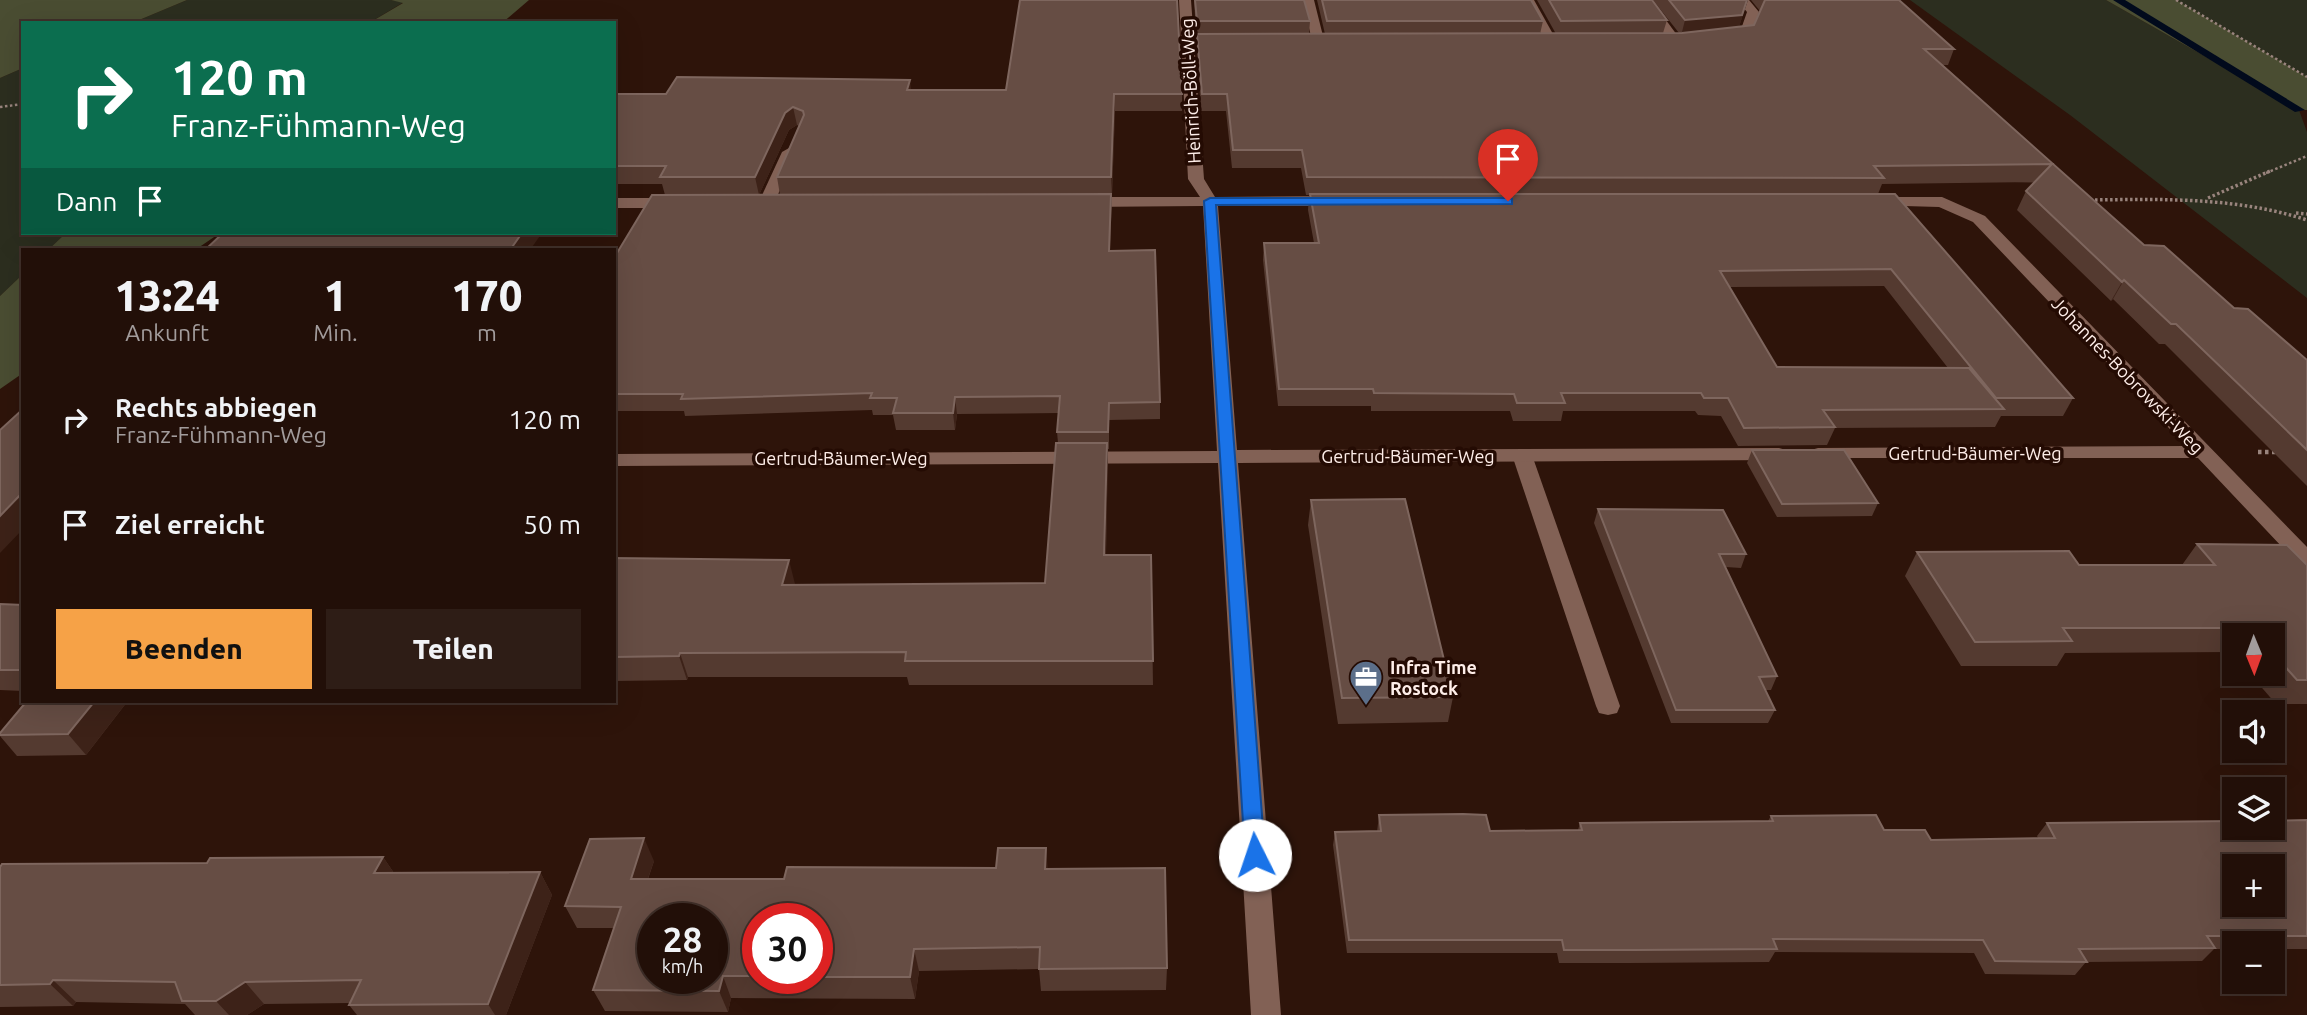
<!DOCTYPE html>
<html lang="de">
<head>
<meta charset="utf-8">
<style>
  body { margin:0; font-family:Ubuntu,sans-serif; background:#2e1d16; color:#f1f3f6; height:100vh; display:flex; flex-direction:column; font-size:26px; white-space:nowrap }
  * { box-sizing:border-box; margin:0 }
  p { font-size:23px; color:#a29c9c }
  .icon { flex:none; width:38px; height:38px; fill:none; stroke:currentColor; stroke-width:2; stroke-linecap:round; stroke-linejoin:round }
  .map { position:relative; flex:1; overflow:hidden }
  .side { position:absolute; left:21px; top:248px; width:595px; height:455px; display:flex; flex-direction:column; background:#220f08; border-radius:0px; box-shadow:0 7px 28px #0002,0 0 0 2px #3f2f29 }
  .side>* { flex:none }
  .top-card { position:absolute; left:21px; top:21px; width:595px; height:214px; border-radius:0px; box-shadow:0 7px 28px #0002,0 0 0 2px #3f2f29; background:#0b6e4f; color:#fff; overflow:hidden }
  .needle { width:46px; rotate:179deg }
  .controls { position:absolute; left:2222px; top:623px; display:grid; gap:14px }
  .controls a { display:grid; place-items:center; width:63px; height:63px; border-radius:0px; background:#220f08; box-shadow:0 7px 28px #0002,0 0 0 2px #3f2f29; font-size:35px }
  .speed { position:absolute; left:637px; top:903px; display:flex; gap:14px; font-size:35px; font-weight:700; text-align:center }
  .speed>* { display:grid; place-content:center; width:91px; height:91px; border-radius:50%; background:#220f08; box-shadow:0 7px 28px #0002,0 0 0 2px #3f2f29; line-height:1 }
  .speed small { font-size:18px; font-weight:400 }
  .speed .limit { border:10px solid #d22; background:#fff; color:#111 }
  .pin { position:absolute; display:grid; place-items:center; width:60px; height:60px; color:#fff; margin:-72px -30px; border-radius:50% 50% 50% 0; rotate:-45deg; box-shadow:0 0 7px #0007 }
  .pin .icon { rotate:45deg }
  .me { position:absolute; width:77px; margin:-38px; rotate:356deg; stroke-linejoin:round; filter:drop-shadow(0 0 5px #0008) }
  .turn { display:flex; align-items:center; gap:24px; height:147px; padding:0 35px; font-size:32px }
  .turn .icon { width:91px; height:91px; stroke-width:2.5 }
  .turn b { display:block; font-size:49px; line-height:60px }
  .then { display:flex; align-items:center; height:66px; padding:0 35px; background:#0003; gap:14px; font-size:26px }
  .eta { display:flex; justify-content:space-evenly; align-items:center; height:119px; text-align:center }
  .eta b { font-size:42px; font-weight:800; line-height:49px }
  .cta { display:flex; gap:14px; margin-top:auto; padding:14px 35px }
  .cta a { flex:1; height:80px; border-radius:0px; background:#f6a247; color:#111; font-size:28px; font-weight:800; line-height:80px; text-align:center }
  .cta a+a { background:#2e1d16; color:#f1f3f6 }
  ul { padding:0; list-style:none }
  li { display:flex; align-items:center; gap:21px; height:105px; padding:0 35px }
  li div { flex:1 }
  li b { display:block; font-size:26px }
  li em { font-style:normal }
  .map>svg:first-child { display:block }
  .green { fill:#2c2e1f }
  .forest { fill:#4a4d32 }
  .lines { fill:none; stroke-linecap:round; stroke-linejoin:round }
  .stream { fill:#010a1c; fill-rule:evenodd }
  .path-far2 { stroke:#99847d; stroke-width:2.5; stroke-dasharray:2.5 2.5; stroke-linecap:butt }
  .path-far1 { stroke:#99847d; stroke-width:3.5; stroke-dasharray:2.5 2.5; stroke-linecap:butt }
  .path { stroke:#99847d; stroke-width:4.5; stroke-dasharray:3.5 3.5; stroke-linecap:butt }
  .lane { fill:#826155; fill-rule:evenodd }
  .street { fill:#826155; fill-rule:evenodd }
  .wall { fill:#543a30; fill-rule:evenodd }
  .shaded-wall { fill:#3d2218 }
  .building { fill:#664d44; stroke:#7e665e; stroke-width:2; fill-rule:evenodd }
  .route { fill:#1a73e8; stroke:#114b97; stroke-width:2 }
  .labels { text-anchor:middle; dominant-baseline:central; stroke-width:7; stroke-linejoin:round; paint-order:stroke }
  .street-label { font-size:18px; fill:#feeee9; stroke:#240b03 }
  .poi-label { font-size:18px; font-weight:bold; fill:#feeee9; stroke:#240b03; text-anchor:start }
</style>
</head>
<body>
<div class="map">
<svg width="2307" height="1015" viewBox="0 0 2307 1015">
  <rect width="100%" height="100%" fill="#2e140a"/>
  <g class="green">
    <path d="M187,0H391L404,2L369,23H132Z"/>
    <path d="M1910,0H2106L2299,110L2307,132V298L2070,115Z"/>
    <path d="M2176,0H2307V77Z"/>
    <path d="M23,68V233H66L48,250H23V274L0,296V78Z"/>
  </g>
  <g class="forest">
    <path d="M0,0H187L132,23H23V68L0,78Z"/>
    <path d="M391,0H529L502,23H369L403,3Z"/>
    <path d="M2106,0H2176L2307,77V110H2299Z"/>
    <path d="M66,233H220L195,250H48Z"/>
    <path d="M23,274V373L0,389V296Z"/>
  </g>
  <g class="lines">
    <path class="stream" d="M2113,0H2125L2305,110L2295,112Z"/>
    <g class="path-far2">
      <path d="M2176,0L2307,77"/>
      <path d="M0,107L23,104"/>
      <path d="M2266,173L2307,156"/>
    </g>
    <g class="path-far1">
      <path d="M2208,198L2270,171"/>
      <path d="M2090,200C2164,199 2236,197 2307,220"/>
      <path d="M2296,213L2307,214"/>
    </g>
    <path class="path" d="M2258,452H2277"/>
    <g class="lane">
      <path d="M1302,0H1314L1325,44L1323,47H1315L1313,44Z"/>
      <path d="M1522,0H1534L1558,43L1556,46H1548Z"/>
      <path d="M1639,0H1651L1683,43L1681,46H1673Z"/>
      <path d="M1737,0H1749L1759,12L1749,38L1745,39L1739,35L1747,12Z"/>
      <path d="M789,148L796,152L774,204L766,209L761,207L758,204L782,152Z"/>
      <path d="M1522,449L1529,451L1532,455L1620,706L1617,713L1608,715L1599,713L1596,706L1512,455L1515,451Z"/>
    </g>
    <g class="street">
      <path d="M1179,0H1191L1204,179L1215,197L1338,196L1346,201L1338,206H1218L1237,450L1779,448L1786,450L1789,454L1786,458L1779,460L1238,463L1281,1015H1251L1218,463L614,466V454L1217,451L1203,206L1083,207L1075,202L1083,197H1200L1188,179Z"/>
      <path d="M1874,197H1942L1985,216L2307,547V568L2299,565L2198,458H1811L1808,454L1811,450L1818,448L2186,446L1973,222L1939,207L1869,205L1866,202L1869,199Z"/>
      <path d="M614,198H676L684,203L676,208H614Z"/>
    </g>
  </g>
  <g class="wall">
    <path d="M1194,0H1304L1310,21L1309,34H1325L1317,0H1531L1543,21L1540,34H1556L1537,0H1652L1667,20L1663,33H1679L1653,0H1748L1739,26L1754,25L1760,11L1751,0H1899L1954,49L1948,65H1943L2144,245L2307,360V486L2165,344H2159L2113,299L2111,301L2017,210L2026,191L2034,182L1882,184L1878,194L2073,398L2063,416H2001L1995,427L1835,428L1827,445L1738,446L1721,416L1698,415L1695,411H1563L1561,421H1513L1510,411H1371V406H1278L1263,260L1264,243H1314L1308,210L1309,195H1306L1301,168H1232L1226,111H1201ZM1884,286L1948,368L1777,367L1730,287Z"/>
    <path d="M911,90L1182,94V111H1115L1110,251L1160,402V419L1109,420V449H1108L1106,555H1151L1153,685H909L907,677H688L687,680L614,681V558L795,585L1045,583L1058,443L1057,432L1059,413L957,414L955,430H896L893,415H873L872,410L685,416L684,411H614V258L665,195L662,184H614V94H666ZM797,125L799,126L777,177L780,195H759L789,130Z"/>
    <path d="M1752,450L1878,503L1872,516L1777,517L1747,463Z"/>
    <path d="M1311,500L1453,697L1448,722L1338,724L1308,525Z"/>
    <path d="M1598,509L1746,554L1741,568L1726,567L1777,676L1771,690H1765L1775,710L1768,723H1671L1594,523Z"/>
    <path d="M2197,544L2307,565V704H2276L2250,674H2273V635H2235V655L2232,652L2065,653L2057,666H1961L1905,576L1917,552L2079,565H2182Z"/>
    <path d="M0,604L23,605V691L0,690Z"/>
    <path d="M26,702H127L86,755L17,756L0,736V733Z"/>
    <path d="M1379,815L1490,831L1578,830L1580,823L1768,821L1771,816L1884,830L1931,840L2038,838L2037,836L2047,823L2307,820V949H2273V943H2235V949H2214L2202,961L2086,962L2075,975L1985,974L1974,953L1775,952L1769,962L1630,963H1559L1557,953H1347L1333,845L1335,832H1377Z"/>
    <path d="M383,857L394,873L540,872L552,895L506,1015H357L349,1005L350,1003L264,1004L247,1015H195L185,1004L76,1002L73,1006L0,1007V867L207,863Z"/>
    <path d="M654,861L648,879H784L1047,869L1167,968L1166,990L1041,991L1039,969L919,971L915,999L731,998L728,1012L605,1011L593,990L614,928H577L565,906ZM758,919H817V978H758Z"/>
  </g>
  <g class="shaded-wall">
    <path d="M1748,0L1738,30L1681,36L1685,20Z"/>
    <path d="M910,80L912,97L907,90Z"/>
    <path d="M1114,94L1115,111L1112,195L1111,177Z"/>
    <path d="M793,107L797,125L789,130L759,195L755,177L785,113Z"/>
    <path d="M1111,194V210L1109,266V251Z"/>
    <path d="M522,233H542L530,250H510Z"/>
    <path d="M2124,280L2113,299L2111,301L2122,282Z"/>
    <path d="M955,397L957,414L955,430L953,413Z"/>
    <path d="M1107,443L1108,466L1105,579L1104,555Z"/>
    <path d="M23,492V529L0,553V516Z"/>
    <path d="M789,560L795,584L782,585Z"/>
    <path d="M680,653L688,677L687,680L679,656Z"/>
    <path d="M94,702H127L86,755L68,734Z"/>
    <path d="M644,838L654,861L640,901L631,879Z"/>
    <path d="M1046,848L1048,871L1045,869Z"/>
    <path d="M383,857L398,879L374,873Z"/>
    <path d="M540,872L552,895L506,1015H495L488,1004Z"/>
    <path d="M914,949L919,971L915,999L910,977Z"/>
    <path d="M723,976L731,998L728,1012L719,991Z"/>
    <path d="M53,980L76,1002L73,1006L50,984Z"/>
    <path d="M245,982L264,1004L247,1015H229L216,1001Z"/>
  </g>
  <g class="building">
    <path d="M1020,0H1177L1182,94H1114L1111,177H777L804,115L803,111L793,107L785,113L755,177H660L666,166H614V94H666L677,77L910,80L907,90H1006Z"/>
    <path d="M1195,0H1304L1310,21H1197Z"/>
    <path d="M1322,0H1531L1543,21H1327Z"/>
    <path d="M1549,0H1652L1667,20L1561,21Z"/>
    <path d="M1669,0H1747L1742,15L1685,20Z"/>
    <path d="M1765,0H1899L1954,49H1924L2144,245L2164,246L2234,308L2248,309L2307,360V450L2176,324H2171L2124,280L2122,282L2026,191L2052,164L1874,166L1884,178L1307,177L1302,150H1233L1227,94H1202L1197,34L1682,33L1754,25Z"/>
    <path d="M1111,194L1109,251L1155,250L1160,402L1109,403L1108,432H1057L1060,396L955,397L953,413H893L897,398H870L872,393L681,399L683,394H614V258L652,195Z"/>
    <path d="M1310,194H1895L2073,398H1996L1891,269L1720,271L1777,367L1969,368L2004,409L1823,410L1835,427L1744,428L1728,398H1704L1701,393H1561L1565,403H1517L1514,394L1374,393L1373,389H1279L1264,243H1319Z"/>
    <path d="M223,233H522L510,250H205Z"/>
    <path d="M23,409V492L0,516V430Z"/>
    <path d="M1056,443H1107L1104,555H1151L1153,661H905L906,652L680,653L679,656L614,657V558L789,560L782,585L1045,583Z"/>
    <path d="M1752,450H1844L1878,503L1782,504Z"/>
    <path d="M1405,499L1453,697L1342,698L1311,500Z"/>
    <path d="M1598,509L1723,510L1746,554H1719L1777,676L1759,677L1775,710H1676Z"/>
    <path d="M2197,544L2287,545L2307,565V680H2297L2273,653V635H2257L2251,628H2063L2072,641L1975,642L1917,552L2069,551L2079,565H2215Z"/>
    <path d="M0,604L23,605V670H0Z"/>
    <path d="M26,702H94L68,734L0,735V733Z"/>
    <path d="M1463,814L1486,815L1490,831L1582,830L1580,823L1773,821L1771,816L1876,815L1884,830H1925L1931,840L2055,838L2047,823L2235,821V828H2273V821L2307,820V936H2207L2215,948L2079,949L2087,962L1995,961L1983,940L1773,939L1777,949L1636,950H1564L1562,940H1349L1335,832L1381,831L1379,815ZM2235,866H2273V905H2235Z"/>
    <path d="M644,838L631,879H784L787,867L996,868L998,848H1046L1045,869L1165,868L1167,968L1039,969L1040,947L914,949L910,977H817V919H758V976H723L719,991L593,990L621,907L565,906L590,839ZM653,919H712V978H653Z"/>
    <path d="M383,857L374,873L540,872L488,1004L349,1005L361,980L245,982L216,1001H182L175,982L53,980L50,984L0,985V867L2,864L207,863L210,858Z"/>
  </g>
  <path class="route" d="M1508,198L1512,199V204L1216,205L1265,855L1262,861L1255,864L1248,861L1245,855L1204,201L1210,198Z"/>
  <defs>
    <symbol id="office-pin" viewBox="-11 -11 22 30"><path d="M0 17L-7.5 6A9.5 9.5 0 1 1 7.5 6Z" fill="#5c6f8a" stroke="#240b03"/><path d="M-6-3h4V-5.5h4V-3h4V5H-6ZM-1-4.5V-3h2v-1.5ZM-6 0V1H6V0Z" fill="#fff"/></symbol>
  </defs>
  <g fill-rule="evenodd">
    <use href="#office-pin" x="1347" y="658" width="38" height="52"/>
  </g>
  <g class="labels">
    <g class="street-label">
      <text transform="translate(1190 91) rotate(-93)">Heinrich-Böll-Weg</text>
      <text transform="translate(2128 375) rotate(46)">Johannes-Bobrowski-Weg</text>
      <text x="1975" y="453">Gertrud-Bäumer-Weg</text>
      <text x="1408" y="456">Gertrud-Bäumer-Weg</text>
      <text x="841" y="458">Gertrud-Bäumer-Weg</text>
    </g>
    <g class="poi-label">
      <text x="1390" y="667">Infra Time<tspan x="1390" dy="21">Rostock</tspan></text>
    </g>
  </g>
</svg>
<div class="controls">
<a><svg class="needle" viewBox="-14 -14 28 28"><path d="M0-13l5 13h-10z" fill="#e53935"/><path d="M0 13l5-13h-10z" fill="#a29c9c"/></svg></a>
<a><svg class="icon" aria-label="sound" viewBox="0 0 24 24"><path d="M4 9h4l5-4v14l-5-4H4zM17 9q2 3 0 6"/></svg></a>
<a><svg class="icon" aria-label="layers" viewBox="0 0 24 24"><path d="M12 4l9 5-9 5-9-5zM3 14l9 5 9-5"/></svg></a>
<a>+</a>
<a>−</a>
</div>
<div class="speed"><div>28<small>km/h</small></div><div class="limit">30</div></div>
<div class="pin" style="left:1508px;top:201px;background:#d93025"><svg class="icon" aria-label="arrive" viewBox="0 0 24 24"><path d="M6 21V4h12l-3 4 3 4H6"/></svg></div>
<svg class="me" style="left:1255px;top:855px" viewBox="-20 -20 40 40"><circle r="19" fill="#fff"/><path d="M0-13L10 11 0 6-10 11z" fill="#1a73e8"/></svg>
<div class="top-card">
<div class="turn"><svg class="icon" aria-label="right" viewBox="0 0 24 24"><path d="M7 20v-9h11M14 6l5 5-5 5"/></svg><div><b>120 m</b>Franz-Fühmann-Weg</div></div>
<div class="then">Dann<svg class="icon" aria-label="arrive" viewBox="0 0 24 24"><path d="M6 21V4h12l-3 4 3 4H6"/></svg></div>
</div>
<section class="side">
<div class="eta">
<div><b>13:24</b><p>Ankunft</p></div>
<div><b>1</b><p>Min.</p></div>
<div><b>170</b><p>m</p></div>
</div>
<ul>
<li><svg class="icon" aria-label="right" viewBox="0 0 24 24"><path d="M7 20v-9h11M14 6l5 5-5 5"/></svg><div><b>Rechts abbiegen</b><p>Franz-Fühmann-Weg</p></div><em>120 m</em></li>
<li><svg class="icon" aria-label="arrive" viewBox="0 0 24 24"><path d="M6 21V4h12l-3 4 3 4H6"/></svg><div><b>Ziel erreicht</b></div><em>50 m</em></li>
</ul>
<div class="cta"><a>Beenden</a><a>Teilen</a></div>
</section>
</div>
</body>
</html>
